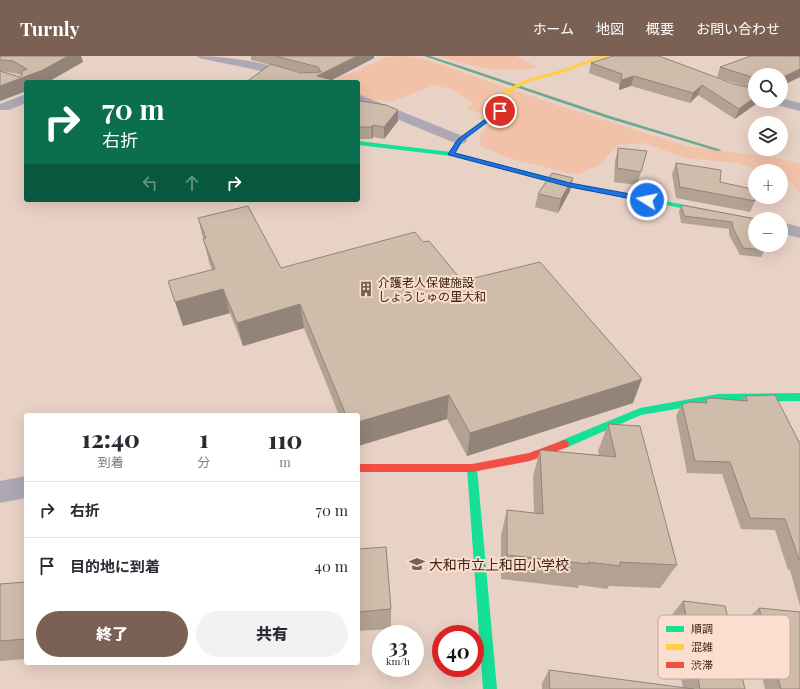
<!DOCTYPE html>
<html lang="ja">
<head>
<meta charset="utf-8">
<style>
  body { margin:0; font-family:"Playfair Display","Noto Sans JP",serif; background:#f2f2f3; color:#2b2b33; height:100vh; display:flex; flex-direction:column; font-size:15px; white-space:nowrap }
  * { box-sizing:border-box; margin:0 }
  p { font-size:13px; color:#7c7c81 }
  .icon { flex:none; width:22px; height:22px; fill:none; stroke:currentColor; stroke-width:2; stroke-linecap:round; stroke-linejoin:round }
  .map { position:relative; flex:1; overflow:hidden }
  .sheet { position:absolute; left:24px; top:357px; width:336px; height:252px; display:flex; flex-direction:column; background:#fff; border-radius:4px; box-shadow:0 4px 16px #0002 }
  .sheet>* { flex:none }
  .hud { position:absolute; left:24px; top:24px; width:336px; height:122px; border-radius:4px; box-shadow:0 4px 16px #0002; background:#0b6e4f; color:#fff; overflow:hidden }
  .buttons { position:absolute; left:748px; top:12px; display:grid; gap:8px }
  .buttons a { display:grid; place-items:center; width:40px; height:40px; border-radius:50%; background:#fff; box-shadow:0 4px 16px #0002; font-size:20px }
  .speed { position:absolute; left:372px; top:569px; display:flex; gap:8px; font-size:20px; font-weight:700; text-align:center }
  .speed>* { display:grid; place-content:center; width:52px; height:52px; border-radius:50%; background:#fff; box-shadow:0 4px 16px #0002; line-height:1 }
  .speed small { font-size:10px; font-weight:400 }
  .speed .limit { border:6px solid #d22; background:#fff; color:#111 }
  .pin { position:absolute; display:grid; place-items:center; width:34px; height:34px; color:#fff; margin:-17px; border:2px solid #fff; border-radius:50%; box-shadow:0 1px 4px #0007 }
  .me { position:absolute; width:44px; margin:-22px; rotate:280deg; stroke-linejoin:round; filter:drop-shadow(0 0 3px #0008) }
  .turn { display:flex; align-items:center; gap:14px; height:84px; padding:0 12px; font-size:18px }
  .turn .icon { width:52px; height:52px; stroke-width:2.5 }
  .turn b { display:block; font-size:28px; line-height:34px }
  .lanes { display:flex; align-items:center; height:38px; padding:0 12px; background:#0003; justify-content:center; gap:20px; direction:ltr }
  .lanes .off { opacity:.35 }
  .eta { display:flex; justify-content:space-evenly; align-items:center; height:68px; text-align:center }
  .eta b { font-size:24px; font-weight:800; line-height:28px }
  .cta { display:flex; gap:8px; margin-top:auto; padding:8px 12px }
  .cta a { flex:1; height:46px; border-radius:24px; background:#7a6153; color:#fff; font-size:16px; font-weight:800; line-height:46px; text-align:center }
  .cta a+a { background:#f2f2f3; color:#2b2b33 }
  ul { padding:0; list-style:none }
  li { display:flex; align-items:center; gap:12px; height:56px; padding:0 12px; border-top:1px solid #e1e1e2 }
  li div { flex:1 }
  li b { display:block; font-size:15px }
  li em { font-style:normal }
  header { display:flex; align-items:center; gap:24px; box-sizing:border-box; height:56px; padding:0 20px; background:#7a6153; color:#fff }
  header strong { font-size:19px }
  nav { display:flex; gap:22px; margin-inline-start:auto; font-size:14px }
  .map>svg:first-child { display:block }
  .green { fill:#f2c2a8 }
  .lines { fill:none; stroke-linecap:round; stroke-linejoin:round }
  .stream { fill:#6ea892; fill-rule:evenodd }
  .street { fill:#ada8b4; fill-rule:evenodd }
  .fast { fill:#16e098; fill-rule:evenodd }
  .slow { fill:#ffcf43; fill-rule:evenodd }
  .jam { fill:#f24e42; fill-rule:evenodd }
  .wall { fill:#b3a293; fill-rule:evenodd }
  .shaded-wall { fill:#928478 }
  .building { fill:#d0bcab; stroke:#928478 }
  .route { fill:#1a73e8; stroke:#114b97 }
  .labels { text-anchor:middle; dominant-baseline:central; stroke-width:4; stroke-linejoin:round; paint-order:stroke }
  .poi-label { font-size:12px; fill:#3f2415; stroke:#fbdece; text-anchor:start }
  .near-poi-label { font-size:14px; fill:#3f2415; stroke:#fbdece; text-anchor:start }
  .key { fill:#fbdece; stroke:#c3a696; stroke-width:1 }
  .key-label { font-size:11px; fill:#3f2415 }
</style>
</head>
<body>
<header>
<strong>Turnly</strong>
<nav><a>ホーム</a><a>地図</a><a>概要</a><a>お問い合わせ</a></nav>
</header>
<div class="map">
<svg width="800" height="633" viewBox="0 0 800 633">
  <rect width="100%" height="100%" fill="#e8d1c5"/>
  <g class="green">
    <path d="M400,0H408L433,6L566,52L686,90L778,102L800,108V137L790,125L781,122V115H761L737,107L686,102L644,87L617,89L601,108L576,119L509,102L480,90L481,77L495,63L467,52L473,47L454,34L434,29L394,45L372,44L358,38V26H334L338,21L357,15L384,2Z"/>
    <path d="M438,0H516L538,11C504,19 470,10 438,0Z"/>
  </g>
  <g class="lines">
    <path class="stream" d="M424,0H430L464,11L610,60L722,94L717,95L607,62Z"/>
    <g class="street">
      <path d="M197,0C239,0 280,11 319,23L321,26H303L281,19L203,3L199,2Z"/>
      <path d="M26,38V47L9,54H0V48Z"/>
      <path d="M358,38L465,81L467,84L465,87L460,88L455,87L358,47Z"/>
      <path d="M781,42L800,47V55L773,48L771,45H781Z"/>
      <path d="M781,166L800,171V182L781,177Z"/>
      <path d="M26,420V442L0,447V425Z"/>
    </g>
    <g class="fast">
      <path d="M358,85L451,96L570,127L758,163H755V166L570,131L451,100L358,89Z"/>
      <path d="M800,337V345L718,346L641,359L568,391L564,392L560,391L559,388L560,385L640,352L718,338Z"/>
      <path d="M472,408L476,409L477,412L497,633H483L467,412L468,409Z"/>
    </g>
    <path class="slow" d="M600,0H607L559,18L528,26L510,36L505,41L501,56L462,85L453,99L448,98L458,83L496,54L500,40L506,34L524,24L555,16Z"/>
    <path class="jam" d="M564,384L568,385L569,388L568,391L530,405L472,416H358V408H472L529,397Z"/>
  </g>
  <g class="wall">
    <path d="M0,0H81L83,6L26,26V35L0,45ZM2,15L18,18L22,20L20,21Z"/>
    <path d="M251,0H374V2L332,24L251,4Z"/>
    <path d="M800,0V21L781,30V19H755V45H760L735,63L698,39L690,47L631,30L619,34V28L589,17L591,7L734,28L753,33L717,21L720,11Z"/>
    <path d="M358,42L362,45L398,54V65L384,83L373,81L372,83H358Z"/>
    <path d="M618,92L647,95L637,129L614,126L615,105Z"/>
    <path d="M676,107L720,126L755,145L750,156L676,142L672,118Z"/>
    <path d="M570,135L558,157L535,151L538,138Z"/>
    <path d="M681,149L756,163L765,194L761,201L740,199L729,179V173L681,167L679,156Z"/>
    <path d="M198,162L281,212L423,186L462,225L633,347L467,400L447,363L358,390V359H339L304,272L243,290L230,257L183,270L212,214L209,206Z"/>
    <path d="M745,340L800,386V550L790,514H788L775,474L741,473L722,418L687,417L676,360L682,348L704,347L706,343L742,345Z"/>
    <path d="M608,368L677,509L660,532L609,530L607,533L579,529L578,532L501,523V479L507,454L534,457L533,420L540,394L599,399L598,395Z"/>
    <path d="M358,493L391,553V573L358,575Z"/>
    <path d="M26,526V603L0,605V528Z"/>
    <path d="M683,545L745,633H542V627L549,614L683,632L670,561Z"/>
    <path d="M759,552L800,633H765L747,563Z"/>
  </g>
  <g class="shaded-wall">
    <path d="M68,0H81L83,6L48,26H26V35L0,45V30Z"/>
    <path d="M357,0H374V2L328,26L317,20Z"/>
    <path d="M800,13V21L781,30V22Z"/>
    <path d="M634,20L631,30L619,34L621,24Z"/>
    <path d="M702,29L698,39L690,47L693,37Z"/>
    <path d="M755,41V45H760L735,63L739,53Z"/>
    <path d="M398,54V65L384,83V71Z"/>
    <path d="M373,69V81L372,83L371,71Z"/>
    <path d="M573,122L570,135L558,157L561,143Z"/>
    <path d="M223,233L230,257L183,270L175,246Z"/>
    <path d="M300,248L304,272L243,290L237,267Z"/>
    <path d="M642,323L633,347L467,400L470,377Z"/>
    <path d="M449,339L447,363L358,390V366Z"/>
  </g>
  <g class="building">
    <path d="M0,0H68L43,14L0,30V15L20,21L22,19V15L27,13L13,5L0,4Z"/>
    <path d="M275,0H357L317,20L333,24L330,26H246L271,8L301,17L321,16L318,11Z"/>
    <path d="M613,0H659L734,28L755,33V41L739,53L702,29L693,37L634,20L621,24L622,18L591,7Z"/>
    <path d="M751,0H800V13L781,22V19H755V22L720,11Z"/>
    <path d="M358,42L362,43L360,45L386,49L398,54L384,71L373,69L371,71H358Z"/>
    <path d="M618,92L647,95L641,116L617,112Z"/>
    <path d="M676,107L721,114L720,126L752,133L755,145L680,131Z"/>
    <path d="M552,117L573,122L561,143L538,138Z"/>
    <path d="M681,149L756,163H755V189H764L765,194L743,192L733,172L732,166L684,160Z"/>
    <path d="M248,150L281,212L415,176L423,186L429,185L462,225L540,206L642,323L470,377L449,339L358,366V359H346L300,248L237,267L223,233L175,246L168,225L215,213L203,183L206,182L198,162Z"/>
    <path d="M775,339L799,386H800V503H799L785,463L750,462L730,406L695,405L682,348L691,346L707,347L706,343L711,342L748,345L745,340Z"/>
    <path d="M608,368L640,370L677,509L620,506V510L588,506L589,508L507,499V454L543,458L540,394L616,401Z"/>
    <path d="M386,491L391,553L358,556V493Z"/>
    <path d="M26,526V583L0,585V528Z"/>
    <path d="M683,545L725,550L745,633H700Z"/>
    <path d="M759,552L800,556V633H781Z"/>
    <path d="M549,614L694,633H550Z"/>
  </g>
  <path class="route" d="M498,54L502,55L462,85L455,97L570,127L647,141L650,144L647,146L570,131L449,99L448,98L458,83Z"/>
  <defs>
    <symbol id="building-bare" viewBox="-9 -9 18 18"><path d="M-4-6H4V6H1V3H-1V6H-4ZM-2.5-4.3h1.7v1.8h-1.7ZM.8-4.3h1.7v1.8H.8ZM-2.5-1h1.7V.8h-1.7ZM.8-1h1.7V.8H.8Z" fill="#7a6153" stroke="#fbdece" stroke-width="2.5" paint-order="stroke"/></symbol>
    <symbol id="school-bare" viewBox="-9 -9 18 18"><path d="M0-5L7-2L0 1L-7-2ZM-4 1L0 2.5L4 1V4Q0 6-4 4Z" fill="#7a6153" stroke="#fbdece" stroke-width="2.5" paint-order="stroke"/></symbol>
  </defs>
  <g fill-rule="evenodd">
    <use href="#building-bare" x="355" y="222" width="22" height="22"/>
    <use href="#school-bare" x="406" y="497" width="22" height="22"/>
  </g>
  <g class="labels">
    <g class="poi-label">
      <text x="378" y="226">介護老人保健施設<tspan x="378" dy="14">しょうじゅの里大和</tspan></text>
    </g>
    <g class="near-poi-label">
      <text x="429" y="508">大和市立上和田小学校</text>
    </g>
  </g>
  <rect x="658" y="559" width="132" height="64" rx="6" class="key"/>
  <rect x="666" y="570" width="18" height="6" fill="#16e098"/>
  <rect x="666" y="588" width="18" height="6" fill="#ffcf43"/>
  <rect x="666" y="606" width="18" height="6" fill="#f24e42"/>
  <g class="key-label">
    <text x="691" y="577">順調</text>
    <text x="691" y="595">混雑</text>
    <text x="691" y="613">渋滞</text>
  </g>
</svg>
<div class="buttons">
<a><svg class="icon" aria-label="search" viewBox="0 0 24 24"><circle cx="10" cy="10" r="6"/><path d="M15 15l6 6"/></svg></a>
<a><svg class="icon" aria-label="layers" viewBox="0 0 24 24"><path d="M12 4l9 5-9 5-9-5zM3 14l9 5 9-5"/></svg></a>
<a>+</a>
<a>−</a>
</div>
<div class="speed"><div>33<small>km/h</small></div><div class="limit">40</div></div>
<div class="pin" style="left:500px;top:55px;background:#d93025"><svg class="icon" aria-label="arrive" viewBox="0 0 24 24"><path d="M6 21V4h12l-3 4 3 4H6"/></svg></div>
<svg class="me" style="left:647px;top:144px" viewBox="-20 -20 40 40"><circle r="17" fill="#1a73e8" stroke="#fff" stroke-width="3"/><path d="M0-11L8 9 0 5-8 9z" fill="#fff"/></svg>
<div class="hud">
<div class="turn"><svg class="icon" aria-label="right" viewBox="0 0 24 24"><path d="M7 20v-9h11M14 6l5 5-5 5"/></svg><div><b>70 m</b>右折</div></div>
<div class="lanes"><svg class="icon off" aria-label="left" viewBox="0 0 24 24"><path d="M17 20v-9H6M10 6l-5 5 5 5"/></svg><svg class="icon off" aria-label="ahead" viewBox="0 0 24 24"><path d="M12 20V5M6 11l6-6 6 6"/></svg><svg class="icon" aria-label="right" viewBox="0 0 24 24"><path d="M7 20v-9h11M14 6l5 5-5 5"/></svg></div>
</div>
<section class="sheet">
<div class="eta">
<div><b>12:40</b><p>到着</p></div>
<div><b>1</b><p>分</p></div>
<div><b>110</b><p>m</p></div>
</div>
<ul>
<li><svg class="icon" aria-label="right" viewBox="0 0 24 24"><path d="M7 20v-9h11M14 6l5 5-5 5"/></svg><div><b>右折</b></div><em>70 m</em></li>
<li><svg class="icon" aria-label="arrive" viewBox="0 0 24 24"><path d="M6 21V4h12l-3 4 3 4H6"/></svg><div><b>目的地に到着</b></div><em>40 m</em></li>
</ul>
<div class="cta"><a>終了</a><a>共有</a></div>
</section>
</div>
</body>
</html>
